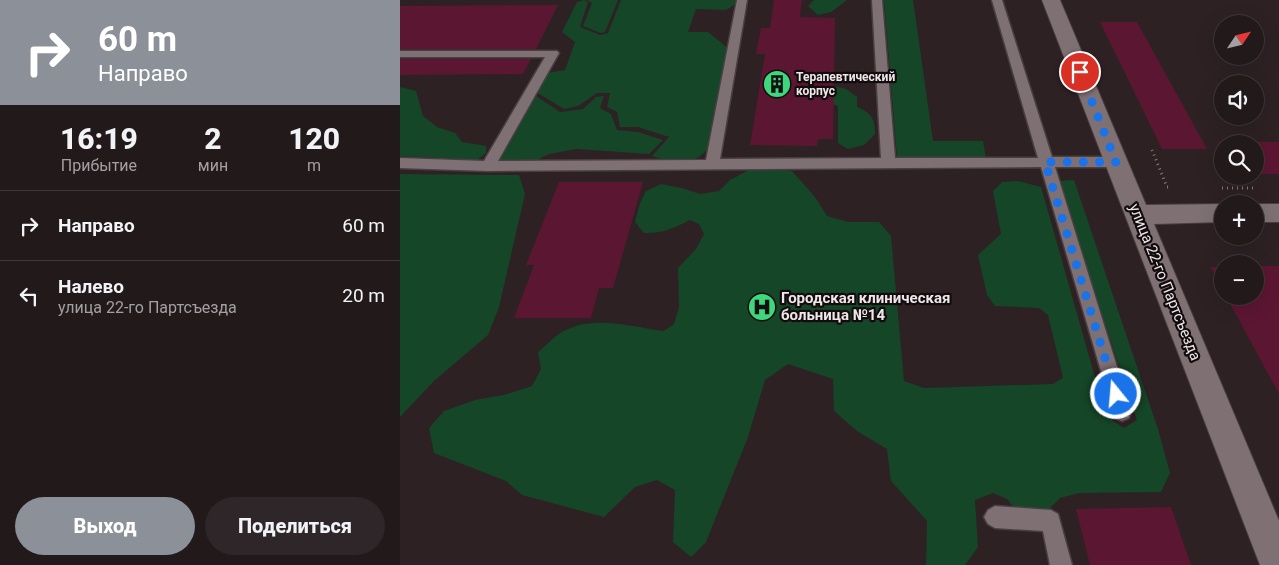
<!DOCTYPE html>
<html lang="ru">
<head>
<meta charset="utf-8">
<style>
  body { margin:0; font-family:Roboto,sans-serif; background:#2e2628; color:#f1f3f6; height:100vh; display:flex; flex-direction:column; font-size:19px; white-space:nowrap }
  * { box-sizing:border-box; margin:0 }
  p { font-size:16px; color:#a2a0a3 }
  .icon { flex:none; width:28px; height:28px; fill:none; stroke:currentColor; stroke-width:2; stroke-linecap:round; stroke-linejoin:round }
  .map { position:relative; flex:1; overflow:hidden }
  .details { display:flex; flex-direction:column; background:#22191b; width:400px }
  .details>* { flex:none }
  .hud { background:#8c9099; color:#fff; overflow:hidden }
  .needle { width:32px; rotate:55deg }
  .buttons { position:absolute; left:814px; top:15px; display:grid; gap:10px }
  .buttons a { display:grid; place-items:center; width:50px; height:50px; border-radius:50%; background:#22191b; box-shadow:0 5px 20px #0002,0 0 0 1px #3f383a; font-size:25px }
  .pin { position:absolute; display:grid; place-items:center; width:42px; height:42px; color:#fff; margin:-21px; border:2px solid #fff; border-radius:50%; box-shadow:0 1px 5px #0007 }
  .me { position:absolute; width:55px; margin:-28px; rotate:343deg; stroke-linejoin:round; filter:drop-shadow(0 0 4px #0008) }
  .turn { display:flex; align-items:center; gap:18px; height:105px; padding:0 15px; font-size:22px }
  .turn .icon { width:65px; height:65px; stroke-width:2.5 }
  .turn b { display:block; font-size:35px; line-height:42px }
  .eta { display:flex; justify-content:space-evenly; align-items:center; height:85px; text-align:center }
  .eta b { font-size:30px; font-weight:800; line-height:35px }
  .action { display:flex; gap:10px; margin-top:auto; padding:10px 15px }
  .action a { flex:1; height:58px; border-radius:30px; background:#8c9099; color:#fff; font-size:20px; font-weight:800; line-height:58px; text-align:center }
  .action a+a { background:#2e2628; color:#f1f3f6 }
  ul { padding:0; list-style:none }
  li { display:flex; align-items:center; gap:15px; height:70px; padding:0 15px; border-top:1px solid #3f383a }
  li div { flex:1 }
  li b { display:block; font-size:19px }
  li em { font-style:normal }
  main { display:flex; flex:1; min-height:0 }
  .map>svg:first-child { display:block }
  .green { fill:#154627 }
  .building { fill:#5b1632 }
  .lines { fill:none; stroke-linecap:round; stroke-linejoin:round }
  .service-casing { stroke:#493f42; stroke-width:3 }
  .minor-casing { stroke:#493f42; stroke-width:2 }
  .path { stroke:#847a7c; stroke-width:3; stroke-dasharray:1 4; stroke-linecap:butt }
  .service { fill:#7f7074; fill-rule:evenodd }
  .minor { fill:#7f7074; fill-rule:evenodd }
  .route { stroke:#1a73e8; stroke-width:9; stroke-dasharray:0 16.2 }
  .labels { text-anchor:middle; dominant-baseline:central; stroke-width:4.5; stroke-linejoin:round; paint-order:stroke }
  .far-poi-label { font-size:12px; font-weight:bold; fill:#efe6e8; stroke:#120c0e; text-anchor:start }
  .street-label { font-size:15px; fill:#efe6e8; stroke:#120c0e }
  .poi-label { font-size:15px; font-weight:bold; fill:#efe6e8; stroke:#120c0e; text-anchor:start }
</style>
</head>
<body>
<main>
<section class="details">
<div class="hud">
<div class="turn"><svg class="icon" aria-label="right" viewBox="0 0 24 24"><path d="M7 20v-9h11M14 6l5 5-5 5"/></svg><div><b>60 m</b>Направо</div></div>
</div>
<div class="eta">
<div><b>16:19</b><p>Прибытие</p></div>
<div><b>2</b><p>мин</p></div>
<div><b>120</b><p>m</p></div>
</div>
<ul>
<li><svg class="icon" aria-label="right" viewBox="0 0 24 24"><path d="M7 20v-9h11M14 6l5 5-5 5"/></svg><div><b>Направо</b></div><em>60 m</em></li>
<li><svg class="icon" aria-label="left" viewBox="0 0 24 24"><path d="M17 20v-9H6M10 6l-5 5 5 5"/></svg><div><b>Налево</b><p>улица 22-го Партсъезда</p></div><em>20 m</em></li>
</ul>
<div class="action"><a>Выход</a><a>Поделиться</a></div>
</section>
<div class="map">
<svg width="879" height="565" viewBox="0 0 879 565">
  <rect width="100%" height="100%" fill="#2d2124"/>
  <g class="green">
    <path d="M184,0L188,2L180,27L200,35L208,33L221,0H338L337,3L326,10L296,9L288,32H308L330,50L310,145C307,149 303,155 299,157C285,164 266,161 252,156L269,137L238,127H220L217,112L207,107L210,93H197L178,106L164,109L136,92L147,73L165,70L175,42L162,32L177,2Z"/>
    <path d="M187,0H218L205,32L201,33L183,26L192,3Z"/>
    <path d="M414,0H447L431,12L418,15L408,6Z"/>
    <path d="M484,0H513L533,141H583L586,158L497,157Z"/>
    <path d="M427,84L446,89L457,97V107C471,113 475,118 475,134L464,145L448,149L438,143V106L430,103Z"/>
    <path d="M0,87L16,91L23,116L37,127L55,133L62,142L86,146V153L77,160L0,156Z"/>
    <path d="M136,96L160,112L183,109L196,97L204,96L200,108L211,114L217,130L238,132L263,140L249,154L176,149L149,154L133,162L100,160Z"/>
    <path d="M372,168L392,171L415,197L427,216L448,222H479L491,236L504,381L524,388L653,384L663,378L648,315L639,308L595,306L587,295L578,255L601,234L593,191L602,182L618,181L641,187L706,416L724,428L737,420L658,181L674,180L758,429L770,473L761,492L679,493L660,498L648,510H616L607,499L593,493L575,500L578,547L565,565H526L527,521L491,481L487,449L457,431L434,411L433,379L388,364L365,380L348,437L306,542L291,557L273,542L275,490L257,480L235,487L204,517L122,495L106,481L34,453L29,428L44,411L75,400L104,395L132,386L141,369L138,352C147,345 156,334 166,330C196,315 233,327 264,331L274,324L279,307L278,268L296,249L304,234L299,224L290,220C274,228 261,234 244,233L235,222L240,203L246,191L261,184L282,188L300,194L319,191L330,180L349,170Z"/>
    <path d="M0,174L119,175L125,194L99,307L88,335L34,381L0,417Z"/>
  </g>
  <g class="building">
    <path d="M374,0H402L400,17L435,18L433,139H418L417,146L350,145L365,54H356L361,28H370Z"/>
    <path d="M158,5L136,49H0V6Z"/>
    <path d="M700,22H737L807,149H762Z"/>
    <path d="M0,59H131L123,74L0,75Z"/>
    <path d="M818,142H879V174H855V144H822V150Z"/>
    <path d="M159,182H243L213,288H199L191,318H114L134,265H126Z"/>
    <path d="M855,266H879V394L826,296H855Z"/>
    <path d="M810,267H822V289Z"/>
    <path d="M771,507L791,565H690L676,509Z"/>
  </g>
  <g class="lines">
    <defs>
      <g id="service">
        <path d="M337,0H347L320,159L481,158L472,0H482L495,158H638L592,0H602L652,157H716L721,159L723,162L721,165L716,167H655L731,412L729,418L722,421L715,418L713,412L641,167L88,171L0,168V158L84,161L145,57H0V51H157L159,53L98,161L306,160Z"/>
        <path d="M595,506L651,510L658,514L672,565H650L643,531L595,528L588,524L584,517L588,510Z"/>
      </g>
      <g id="minor">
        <path d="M642,0H660L746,205L822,204V222L754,224L879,521V565H860Z"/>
        <rect x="855" y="204" width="24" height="18"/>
      </g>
    </defs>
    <use href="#service" class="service-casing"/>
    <use href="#minor" class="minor-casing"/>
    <g class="path">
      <path d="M752,150L767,187H771"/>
      <path d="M822,188H853"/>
    </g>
    <use href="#service" class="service"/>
    <use href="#minor" class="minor"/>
  </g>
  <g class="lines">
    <path class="route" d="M680,72L716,162H645L716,394"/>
  </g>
  <defs>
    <symbol id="building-disc" viewBox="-11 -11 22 22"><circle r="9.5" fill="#3ed77d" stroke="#120c0e"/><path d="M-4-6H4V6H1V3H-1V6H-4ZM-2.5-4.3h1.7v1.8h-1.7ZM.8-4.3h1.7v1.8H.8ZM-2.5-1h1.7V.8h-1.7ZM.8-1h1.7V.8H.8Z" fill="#111"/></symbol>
    <symbol id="hospital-disc" viewBox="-11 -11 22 22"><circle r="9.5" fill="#3ed77d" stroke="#120c0e"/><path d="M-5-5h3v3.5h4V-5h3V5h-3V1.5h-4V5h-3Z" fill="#111"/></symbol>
  </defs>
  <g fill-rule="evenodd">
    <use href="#building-disc" x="361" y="68" width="32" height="32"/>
    <use href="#hospital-disc" x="346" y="291" width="32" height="32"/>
  </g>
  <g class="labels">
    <g class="far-poi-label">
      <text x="396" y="77">Терапевтический<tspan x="396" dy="14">корпус</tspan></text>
    </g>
    <g class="street-label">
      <text transform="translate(765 282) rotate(68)">улица 22-го Партсъезда</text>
    </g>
    <g class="poi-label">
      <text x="381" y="298">Городская клиническая<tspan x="381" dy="17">больница №14</tspan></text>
    </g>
  </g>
</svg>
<div class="buttons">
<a><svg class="needle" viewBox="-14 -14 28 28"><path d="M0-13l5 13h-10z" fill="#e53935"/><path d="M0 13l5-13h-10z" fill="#a2a0a3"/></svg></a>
<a><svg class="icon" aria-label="sound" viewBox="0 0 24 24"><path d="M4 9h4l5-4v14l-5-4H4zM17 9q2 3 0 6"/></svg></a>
<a><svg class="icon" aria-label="search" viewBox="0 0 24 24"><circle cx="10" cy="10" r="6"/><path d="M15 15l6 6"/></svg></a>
<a>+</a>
<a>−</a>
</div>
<div class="pin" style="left:680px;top:72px;background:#d93025"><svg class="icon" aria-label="arrive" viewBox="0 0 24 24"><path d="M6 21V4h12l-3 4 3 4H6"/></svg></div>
<svg class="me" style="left:716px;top:394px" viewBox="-20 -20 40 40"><circle r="17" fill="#1a73e8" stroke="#fff" stroke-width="3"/><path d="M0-11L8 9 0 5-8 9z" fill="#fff"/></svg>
</div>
</main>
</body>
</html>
